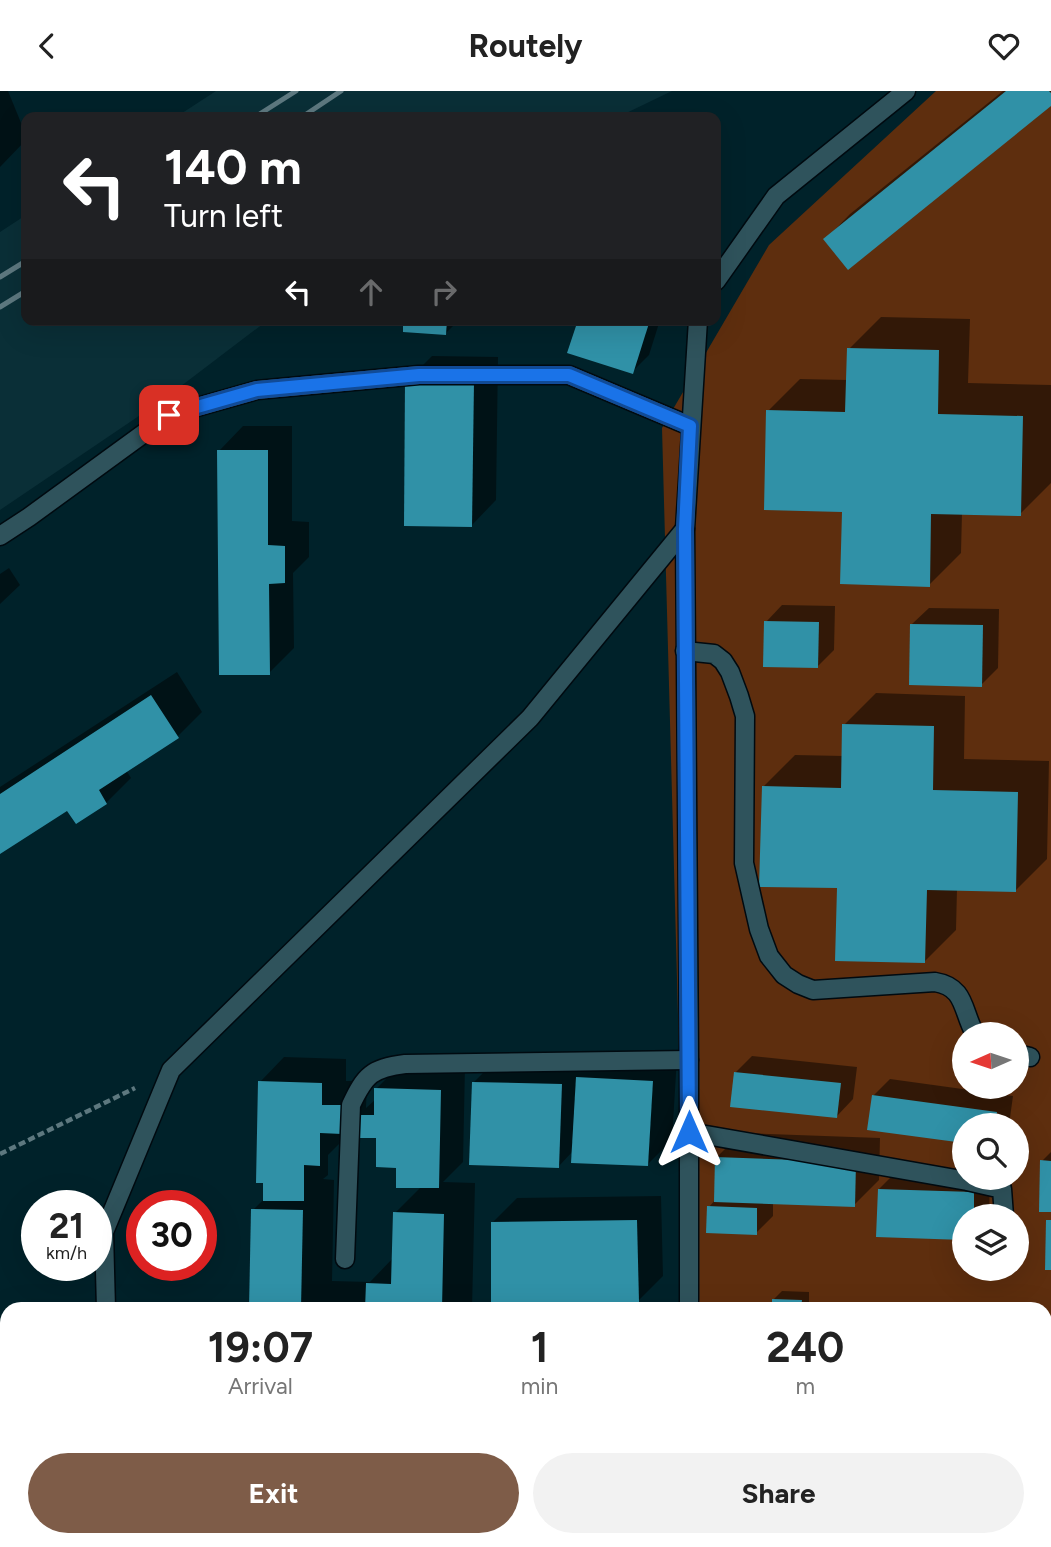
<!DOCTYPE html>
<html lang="en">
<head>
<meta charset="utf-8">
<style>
  body { margin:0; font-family:Figtree,sans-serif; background:#f2f2f2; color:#222; height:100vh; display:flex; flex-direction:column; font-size:26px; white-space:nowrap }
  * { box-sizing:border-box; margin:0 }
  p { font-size:23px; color:#767676 }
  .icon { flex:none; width:38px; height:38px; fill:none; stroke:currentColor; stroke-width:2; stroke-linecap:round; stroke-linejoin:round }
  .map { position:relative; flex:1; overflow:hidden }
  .sheet { position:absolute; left:0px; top:1211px; width:1052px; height:245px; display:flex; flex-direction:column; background:#fff; border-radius:21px 21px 0 0; box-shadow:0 7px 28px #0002 }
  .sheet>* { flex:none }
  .banner { position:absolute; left:21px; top:21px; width:700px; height:214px; border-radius:14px; box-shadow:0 7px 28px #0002; background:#202124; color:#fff; overflow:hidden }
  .needle { width:46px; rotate:267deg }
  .controls { position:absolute; left:952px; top:931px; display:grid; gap:14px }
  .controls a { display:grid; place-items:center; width:77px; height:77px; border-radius:50%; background:#fff; box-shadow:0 7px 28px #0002; font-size:35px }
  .speed { position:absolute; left:21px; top:1099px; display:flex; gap:14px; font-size:35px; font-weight:700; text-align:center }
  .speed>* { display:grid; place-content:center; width:91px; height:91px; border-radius:50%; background:#fff; box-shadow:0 7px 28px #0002; line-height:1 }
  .speed small { font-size:18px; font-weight:400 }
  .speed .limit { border:10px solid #d22; background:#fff; color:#111 }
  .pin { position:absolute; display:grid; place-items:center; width:60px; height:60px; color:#fff; margin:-30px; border-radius:14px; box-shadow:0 4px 10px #0006 }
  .me { position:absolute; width:77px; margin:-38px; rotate:0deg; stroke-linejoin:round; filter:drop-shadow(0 0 5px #0008) }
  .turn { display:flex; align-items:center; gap:24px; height:147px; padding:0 28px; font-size:32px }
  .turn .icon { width:91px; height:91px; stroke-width:2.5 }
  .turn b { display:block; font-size:49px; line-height:60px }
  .lanes { display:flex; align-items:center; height:66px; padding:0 28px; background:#0003; justify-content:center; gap:35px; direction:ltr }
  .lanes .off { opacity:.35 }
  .eta { display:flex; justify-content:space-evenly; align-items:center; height:119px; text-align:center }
  .eta b { font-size:42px; font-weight:700; line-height:49px }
  .action { display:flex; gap:14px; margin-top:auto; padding:14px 28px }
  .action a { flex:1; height:80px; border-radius:42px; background:#7e5c48; color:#fff; font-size:28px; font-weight:700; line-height:80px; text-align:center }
  .action a+a { background:#f2f2f2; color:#222 }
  header { display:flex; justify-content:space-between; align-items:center; height:91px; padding:0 28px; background:#fff; font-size:32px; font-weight:700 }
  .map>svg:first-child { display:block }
  .built { fill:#0a2f37 }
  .green { fill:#5e2e0e; fill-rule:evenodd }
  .shadow { fill:#0007; fill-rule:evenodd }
  .building { fill:#3091a7 }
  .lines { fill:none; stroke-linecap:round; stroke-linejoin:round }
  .service-casing { stroke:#000a10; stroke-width:21 }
  .minor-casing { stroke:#000a10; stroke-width:21 }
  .path { stroke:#5d787f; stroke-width:4.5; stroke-dasharray:7 3.5; stroke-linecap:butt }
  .service { stroke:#2f535c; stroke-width:18 }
  .minor { stroke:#2f535c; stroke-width:18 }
  .rail { stroke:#5e7980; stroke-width:5 }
  .route-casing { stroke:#114b97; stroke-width:18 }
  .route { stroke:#1a73e8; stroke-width:12 }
</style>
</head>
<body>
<header><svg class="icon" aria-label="back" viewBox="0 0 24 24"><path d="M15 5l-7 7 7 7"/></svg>Routely<svg class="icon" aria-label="heart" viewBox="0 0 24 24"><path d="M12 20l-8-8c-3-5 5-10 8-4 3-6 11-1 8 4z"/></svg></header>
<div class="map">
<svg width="1051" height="1456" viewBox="0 0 1051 1456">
  <rect width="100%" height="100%" fill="#00222a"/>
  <g class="built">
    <path d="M216,0H672L618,26H176Z"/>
    <path d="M26,124V229H268L164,308L0,419V141Z"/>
  </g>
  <path class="green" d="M936,0H1051V1456H692V1449H1045V1218H686L662,337L769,154ZM964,943H1017V996H964ZM964,1034H1017V1087H964ZM964,1125H1017V1178H964Z"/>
  <g class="shadow">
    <path d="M0,0H8L26,44V49L0,76Z"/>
    <path d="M1003,0H1051V13L826,148L850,123Z"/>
    <path d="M881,226L970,228L968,292L1051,294V392L1020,423L962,422L961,462L929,494L843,419L768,320L800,288L848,289L849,258Z"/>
    <path d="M405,229H459L446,242Z"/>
    <path d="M580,229H660L649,264L632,281Z"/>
    <path d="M432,265L498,266L496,409L472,434L407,290Z"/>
    <path d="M243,335H292V430L309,431V466L293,482L294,557L269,582L219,360Z"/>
    <path d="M9,477L20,494L0,513V483Z"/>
    <path d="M782,514L835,515L834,559L818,575L766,531Z"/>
    <path d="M929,517L999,518L998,577L981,594L912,533Z"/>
    <path d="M177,581L202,621L178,645L126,679L131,687L106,712L76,731L68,717L0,761V696Z"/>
    <path d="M876,602L965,605L964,668L1049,670L1047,768L1015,800L957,798L956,839L925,870L838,795L763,696L795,664L844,665V634Z"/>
    <path d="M752,965L857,976L853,1008L837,1025L735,982Z"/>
    <path d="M284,966L346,968V990H367L366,1017L376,1008V998L401,973L465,975L463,1071L443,1091L475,1092L472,1218H251L253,1119L264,1108L260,991ZM358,1045L378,1046L398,1075L422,1095L395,1122L393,1167L370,1191L332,1190L334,1089L323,1088L328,1084V1064L344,1048Z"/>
    <path d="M677,966L672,1049L648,1073L573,1060L559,1075L474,991L498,967Z"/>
    <path d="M890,988L1013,1005L1009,1034H964V1050L868,1037L873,1005Z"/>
    <path d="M741,1042L880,1047L879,1089L854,1114L773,1111V1125L756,1142L709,1116L715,1109L716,1067Z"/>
    <path d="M1051,1061V1120L1042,1070Z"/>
    <path d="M896,1081L990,1087L989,1125H964V1147L878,1144L879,1098Z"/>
    <path d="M661,1105L663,1185L638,1210L492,1132L517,1107Z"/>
    <path d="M782,1200L809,1201V1218H773L774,1208Z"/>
    <path d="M511,1217H657V1218Z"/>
    <path d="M1045,1342H1051V1436L1049,1397L1045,1402Z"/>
    <rect x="491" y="1449" width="95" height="7"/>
    <path d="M600,1449H679L678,1456H600Z"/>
    <path d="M732,1449H886L885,1450L909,1451V1456H725Z"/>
    <rect x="925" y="1449" width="74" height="7"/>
  </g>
  <g class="building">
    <path d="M1006,0H1049L1051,2V15L848,179L823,148Z"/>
    <path d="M403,229H447L446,244L403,241Z"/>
    <path d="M578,229H650L633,283L567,262Z"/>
    <path d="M847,257L939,259L938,323L1023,325L1021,425L931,423L930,496L840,493L842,421L764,419L766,319L845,321Z"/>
    <path d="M405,289L474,290L472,436L404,435Z"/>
    <path d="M217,359H268V454L285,455V492L269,493L270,584H219Z"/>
    <path d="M764,530L819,531L818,577L763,576Z"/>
    <path d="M910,533L983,534L982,596L909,594Z"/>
    <path d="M151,604L179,647L99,699L107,713L76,733L67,720L0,763V703Z"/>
    <path d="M842,633L934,635L933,699L1018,701L1016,801L927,799L925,872L835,870L837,797L759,796L762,695L841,697Z"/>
    <path d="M734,981L841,992L837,1027L730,1016Z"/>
    <path d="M576,986L653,990L648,1075L571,1072Z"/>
    <path d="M258,990L322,992V1014H343L342,1043L320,1042V1075L304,1074V1110H263V1092H256Z"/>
    <path d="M472,991L562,993L559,1077L469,1074Z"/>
    <path d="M374,997L441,999L439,1097H396V1077L376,1076V1047H356L357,1024H374Z"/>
    <path d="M872,1004L997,1021L995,1034H964V1052L867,1039Z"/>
    <path d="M715,1066L856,1071L855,1116L714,1111Z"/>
    <path d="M1040,1069L1051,1070V1121H1039Z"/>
    <path d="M878,1098L974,1101V1125H964V1149L876,1146Z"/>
    <path d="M707,1115L757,1117V1144L706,1142Z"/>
    <path d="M251,1118L303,1119L301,1218H249Z"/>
    <path d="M393,1121L444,1123L442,1218H365L366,1192L391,1193Z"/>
    <path d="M637,1129L639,1211L491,1213V1131Z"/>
    <path d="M1046,1129H1051V1179H1045Z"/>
    <path d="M772,1208L802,1209L801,1218H772Z"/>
    <path d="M1048,1397H1051V1438H1047Z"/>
    <rect x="489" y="1449" width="73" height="7"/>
    <rect x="598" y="1449" width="57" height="7"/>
    <path d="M786,1449H879L878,1456H785Z"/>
    <rect x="923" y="1449" width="60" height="7"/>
  </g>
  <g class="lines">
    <defs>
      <g id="service">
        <path d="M345,1168L351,1014C365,984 372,977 405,973L689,969"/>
        <path d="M106,1218L104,1141L171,979L530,627L685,438"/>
        <path d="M114,1449V1456"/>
      </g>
      <g id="minor">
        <path d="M716,190L776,105L906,0"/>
        <path d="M0,445L29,426L169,324L257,299L419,284H569L690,335"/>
        <path d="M685,560L714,563L723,570L730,581L739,605L745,625L744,772L759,838L769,865L784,884L798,893L813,899L935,891C966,896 962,920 975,943"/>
        <path d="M1017,963L1030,966"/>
        <path d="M689,1041L967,1090L1002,1098L1004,1125"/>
        <path d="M689,1218V969L685,438L698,229"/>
        <path d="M687,1456V1449"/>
      </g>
    </defs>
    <use href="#service" class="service-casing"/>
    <use href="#minor" class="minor-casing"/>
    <path class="path" d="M0,1063L135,997"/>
    <use href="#service" class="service"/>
    <use href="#minor" class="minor"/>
    <g class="rail">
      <path d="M255,26L296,0"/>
      <path d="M302,26L341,0"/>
      <path d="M0,186L26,170"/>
      <path d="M0,216L26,200"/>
    </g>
  </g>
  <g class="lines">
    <defs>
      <path id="route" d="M169,324L257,299L419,284H569L690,335L685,438L689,1041"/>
    </defs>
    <use href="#route" class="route-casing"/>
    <use href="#route" class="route"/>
  </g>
</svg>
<div class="controls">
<a><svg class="needle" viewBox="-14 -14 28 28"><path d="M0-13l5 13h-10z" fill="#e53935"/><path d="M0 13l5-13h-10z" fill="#767676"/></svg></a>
<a><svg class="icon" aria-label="search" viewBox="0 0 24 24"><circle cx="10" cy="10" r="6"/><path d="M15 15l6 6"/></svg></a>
<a><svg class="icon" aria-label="layers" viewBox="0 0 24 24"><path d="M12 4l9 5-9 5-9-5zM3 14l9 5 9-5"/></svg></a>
</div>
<div class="speed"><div>21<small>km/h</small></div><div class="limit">30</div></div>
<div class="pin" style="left:169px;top:324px;background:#d93025"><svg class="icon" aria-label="arrive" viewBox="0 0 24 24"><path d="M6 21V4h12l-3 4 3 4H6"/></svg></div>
<svg class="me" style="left:689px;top:1041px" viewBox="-20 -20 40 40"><path d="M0-17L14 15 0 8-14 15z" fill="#1a73e8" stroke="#fff" stroke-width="4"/></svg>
<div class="banner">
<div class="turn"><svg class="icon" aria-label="left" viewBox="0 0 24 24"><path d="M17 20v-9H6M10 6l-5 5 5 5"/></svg><div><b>140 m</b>Turn left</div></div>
<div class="lanes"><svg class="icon" aria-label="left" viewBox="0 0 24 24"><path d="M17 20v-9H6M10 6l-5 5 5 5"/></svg><svg class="icon off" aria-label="ahead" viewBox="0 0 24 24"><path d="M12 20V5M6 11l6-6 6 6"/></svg><svg class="icon off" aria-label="right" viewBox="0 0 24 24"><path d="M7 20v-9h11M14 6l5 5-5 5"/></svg></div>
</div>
<section class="sheet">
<div class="eta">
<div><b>19:07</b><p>Arrival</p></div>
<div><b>1</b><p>min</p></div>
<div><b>240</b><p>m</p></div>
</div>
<div class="action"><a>Exit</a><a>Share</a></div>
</section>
</div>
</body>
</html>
